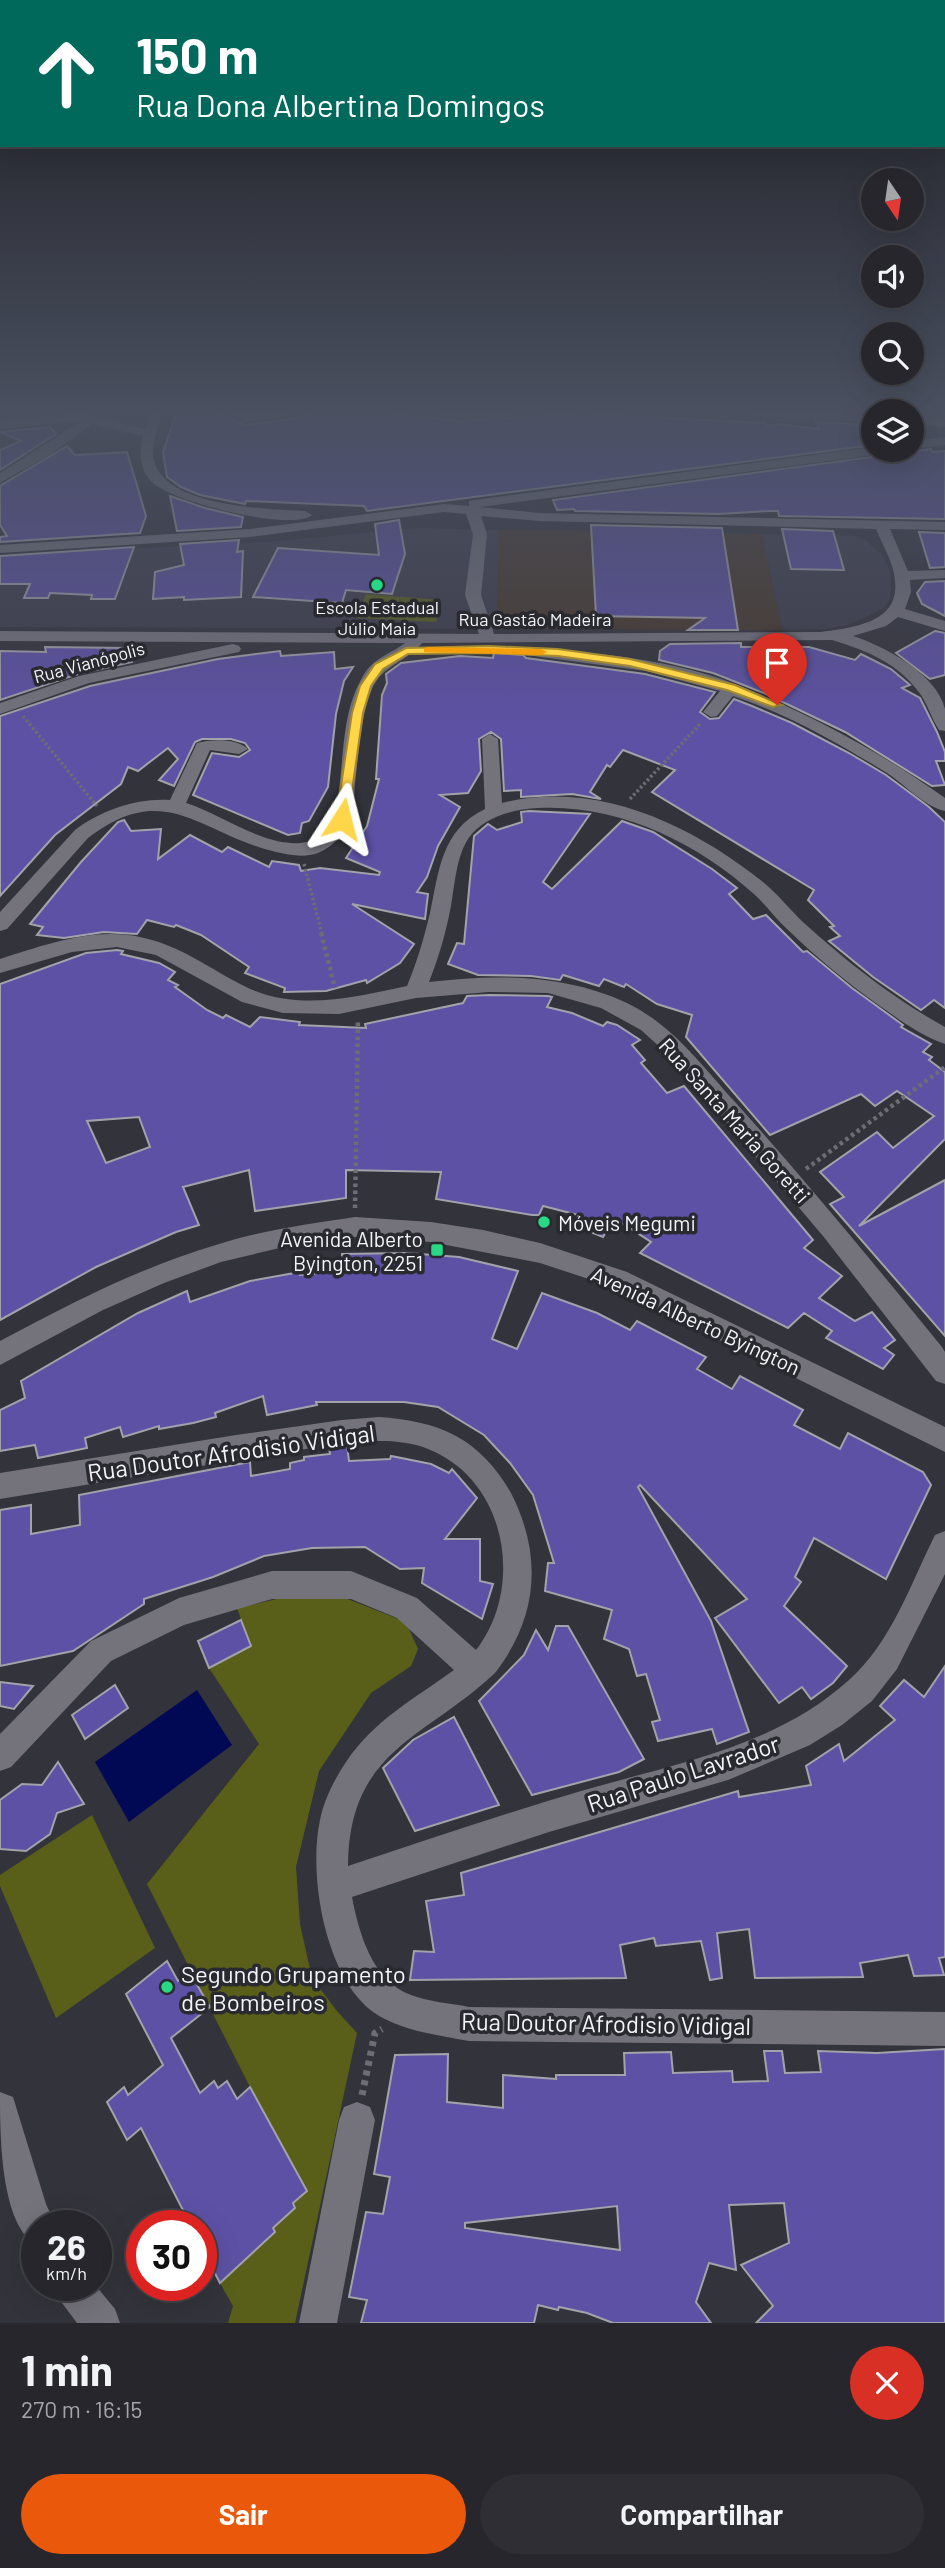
<!DOCTYPE html>
<html lang="pt">
<head>
<meta charset="utf-8">
<style>
  body { margin:0; font-family:Barlow,sans-serif; background:#2e2e34; color:#f1f3f6; height:100vh; display:flex; flex-direction:column; font-size:26px; white-space:nowrap }
  * { box-sizing:border-box; margin:0 }
  p { font-size:23px; color:#a4a5a9 }
  .icon { flex:none; width:38px; height:38px; fill:none; stroke:currentColor; stroke-width:2; stroke-linecap:round; stroke-linejoin:round }
  .map { position:relative; height:2323px; overflow:hidden }
  .details { display:flex; flex-direction:column; background:#26262c; flex:1 }
  .details>* { flex:none }
  .guide { position:absolute; left:0px; top:0px; width:945px; height:147px; box-shadow:0 7px 28px #0002,0 0 0 2px #424348; background:#00695c; color:#fff; overflow:hidden }
  .needle { width:46px; rotate:167deg }
  .fabs { position:absolute; left:861px; top:168px; display:grid; gap:14px }
  .fabs a { display:grid; place-items:center; width:63px; height:63px; border-radius:50%; background:#26262c; box-shadow:0 7px 28px #0002,0 0 0 2px #424348; font-size:35px }
  .speed { position:absolute; left:21px; top:2210px; display:flex; gap:14px; font-size:35px; font-weight:700; text-align:center }
  .speed>* { display:grid; place-content:center; width:91px; height:91px; border-radius:50%; background:#26262c; box-shadow:0 7px 28px #0002,0 0 0 2px #424348; line-height:1 }
  .speed small { font-size:18px; font-weight:400 }
  .speed .limit { border:10px solid #d22; background:#fff; color:#111 }
  .pin { position:absolute; display:grid; place-items:center; width:60px; height:60px; color:#fff; margin:-72px -30px; border-radius:50% 50% 50% 0; rotate:-45deg; box-shadow:0 0 7px #0007 }
  .pin .icon { rotate:45deg }
  .me { position:absolute; width:77px; margin:-38px; rotate:9deg; stroke-linejoin:round; filter:drop-shadow(0 0 5px #0008) }
  .turn { display:flex; align-items:center; gap:24px; height:147px; padding:0 21px; font-size:32px }
  .turn .icon { width:91px; height:91px; stroke-width:2.5 }
  .turn b { display:block; font-size:49px; line-height:60px }
  .round { display:grid; place-items:center; flex:none; width:74px; height:74px; border-radius:37px; background:#2e2e34 }
  .overview { display:flex; align-items:center; justify-content:space-between; height:119px; padding:0 21px }
  h1 { font-size:42px; font-weight:700; line-height:52px }
  .button { display:flex; gap:14px; margin-top:auto; padding:14px 21px }
  .button a { flex:1; height:80px; border-radius:42px; background:#ea580c; color:#fff; font-size:28px; font-weight:700; line-height:80px; text-align:center }
  .button a+a { background:#2e2e34; color:#f1f3f6 }
  .map>svg:first-child { display:block }
  .commercial { fill:#47382c }
  .built { fill:#3e3d4b }
  .green { fill:#595f19 }
  .water { fill:#010954 }
  .building { fill:#5d51a5; stroke:#a2a2ab; stroke-width:2; fill-rule:evenodd }
  .lines { fill:none; stroke-linecap:round; stroke-linejoin:round }
  .path-far2 { stroke:#6d6d74; stroke-width:3.5; stroke-dasharray:2.5 2.5; stroke-linecap:butt }
  .path-far1 { stroke:#6d6d74; stroke-width:4.5; stroke-dasharray:3.5 3.5; stroke-linecap:butt }
  .path { stroke:#6d6d74; stroke-width:7; stroke-dasharray:5 5; stroke-linecap:butt }
  .minor { fill:#74737c; fill-rule:evenodd }
  .major { fill:#b77274; fill-rule:evenodd }
  .route { fill:#ffd54a; stroke:#a68a30; stroke-width:2 }
  .slow { fill:#f59e0b }
  .poi-dot { fill:#29d885; stroke:#292930; stroke-width:2.5 }
  .labels { text-anchor:middle; dominant-baseline:central; stroke-width:7; stroke-linejoin:round; paint-order:stroke }
  .far-poi-label { font-size:18px; fill:#f4f3f9; stroke:#292930 }
  .far-street-label { font-size:18px; fill:#f4f3f9; stroke:#292930 }
  .street-label { font-size:21px; fill:#f4f3f9; stroke:#292930 }
  .poi-label { font-size:21px; fill:#f4f3f9; stroke:#292930; text-anchor:start }
  .near-street-label { font-size:24px; fill:#f4f3f9; stroke:#292930 }
  .near-poi-label { font-size:24px; fill:#f4f3f9; stroke:#292930; text-anchor:start }
</style>
</head>
<body>
<div class="map">
<svg width="945" height="2323" viewBox="0 0 945 2323">
  <rect width="100%" height="100%" fill="#33333b"/>
  <path class="commercial" d="M498,530L762,534L782,630L497,629Z"/>
  <g class="built">
    <path d="M416,528L498,530L497,629L0,627V555L266,542Z"/>
    <path d="M762,534L856,536L864,539L883,556L891,572L890,599L885,607L873,614L845,626L826,629L782,630Z"/>
  </g>
  <g class="green">
    <path d="M366,594L441,600L436,622L356,618Z"/>
    <path d="M299,1594L340,1596L406,1622L418,1649L411,1666L371,1693L319,1771L296,1867L300,1924L312,1978L337,2011L357,2033L295,2323H228L233,2306L220,2283L275,2233L273,2228L295,2209L250,2087L147,1884L259,1744L209,1668L251,1646L237,1608Z"/>
    <path d="M92,1815L155,1948L56,2018L0,1886V1875Z"/>
  </g>
  <path class="water" d="M197,1690L232,1745L129,1822L95,1762Z"/>
  <g class="building">
    <path d="M177,411H210L245,425L298,418L319,412L360,411H395L392,414L459,421L585,414L765,423L767,426L779,424L819,429L816,422L873,425V445L367,511L364,506L246,501L245,504L200,495L181,487L167,477L163,452Z"/>
    <path d="M50,427L56,434L0,470V450L21,441L0,432Z"/>
    <path d="M67,446L75,455L127,452L146,516L140,533L0,542V537L7,536L0,525V486Z"/>
    <path d="M931,449L932,452L945,451V519L779,516L778,511H770L719,514L575,511L574,509L557,510L553,500Z"/>
    <path d="M170,496L205,508L243,517L241,527L177,531Z"/>
    <path d="M399,520L405,554L392,594L346,590L342,603L253,597L278,548L379,555L375,524Z"/>
    <path d="M591,525L722,528L738,630H688L705,618L596,616Z"/>
    <path d="M782,529L833,531L844,570L791,569Z"/>
    <path d="M919,532L945,533V567L930,568Z"/>
    <path d="M239,540L237,552L243,551L241,597L184,600V597L153,599L155,572L184,565L180,544Z"/>
    <path d="M134,547L115,599H91L92,595L50,593L48,598H24L30,584H0V556Z"/>
    <path d="M945,581V616L922,604L917,593L925,582Z"/>
    <path d="M935,631L945,633V675L930,679L896,653Z"/>
    <path d="M741,643V647H809L855,660L861,654L891,669L910,685L902,688L920,698L937,732L945,752V761H936L945,785L932,786L845,732L764,693L713,673L659,660L660,651L670,644Z"/>
    <path d="M45,647L129,648L132,662L78,674L0,700V651L46,652Z"/>
    <path d="M280,651L281,656L334,652L335,669L353,667L344,681L336,714L328,787L309,821L302,823L300,833L288,835L193,795L212,753L239,757L250,750L245,743L231,739H202L195,742L174,786L159,780L178,759L168,748L138,771L128,767L121,784L55,835L0,896V716L90,686L218,659Z"/>
    <path d="M494,653L523,655L526,658L645,674L715,692L700,712L710,719L719,718L734,699L752,706L792,723L849,753L886,775L929,807L945,822V1008L934,1000L921,1010L873,977L829,941L840,936L830,927L834,926L808,900L814,890L652,792L675,770L623,750L610,767L607,765L590,792L601,799L572,794L521,797V790L504,791L501,739L491,732L479,739L481,771L468,793L440,795L460,807L438,846L427,877L417,892L428,894L425,919L352,904L414,944L400,963L367,983L366,980L326,991L284,992L285,988L245,973L249,967L201,935L176,925L174,927L147,920L137,934L104,932L64,938L37,935L43,927L30,924L81,862L118,822L124,820L131,831L161,829L158,859L190,835L222,852L228,847L269,867L272,861L299,865L301,871L320,868L379,875L380,872L346,858L367,826L379,779H376L382,695L387,683L386,674L401,663L460,656L493,658Z"/>
    <path d="M529,811L590,814L543,882L552,889L622,821L653,832L712,869L737,888L729,894L753,919L766,915L803,952L807,951L852,988L903,1025L901,1027L931,1044L923,1052L932,1057L929,1060L945,1072V1139L859,1226L945,1180V1336L830,1204L844,1197L820,1172L877,1132L893,1148L934,1116L897,1091L875,1106L861,1094L770,1135L686,1037L692,1015L657,1004L626,984L624,987L604,979L599,986L563,975L560,980L531,976L478,975L448,964L457,943L464,944L474,836L488,824L497,830L522,822L521,812Z"/>
    <path d="M117,950L123,951L121,954L159,963L175,972L168,980L178,985L175,987L207,1010L223,1018L226,1015L250,1027L260,1017L300,1022L299,1025L366,1028L365,1024L463,1003L467,996L489,995L548,996L552,997L547,1007L572,1013L603,1026L607,1022L617,1025L640,1040L632,1045L645,1060L641,1063L667,1093L684,1086L813,1240L804,1248L842,1276L819,1298L855,1321L872,1312L895,1340L884,1348L894,1355L883,1369L826,1338L832,1331L804,1313L788,1328L640,1253L651,1242L614,1218L603,1237L573,1225L578,1215L543,1206L539,1215H532L436,1199L441,1172L346,1170V1198L255,1211L249,1170L183,1187L199,1225L176,1232L96,1267L0,1320V984L86,953ZM139,1117L150,1147L106,1163L87,1121Z"/>
    <path d="M407,1253L459,1257L518,1271L492,1339L517,1349L542,1293L597,1313L630,1330L637,1321L706,1357L697,1369L732,1389L740,1376L803,1410L794,1425L840,1449L848,1433L923,1472L931,1485L886,1579L814,1538L795,1577L801,1582L784,1606L847,1666L833,1683L811,1699L802,1687L779,1703L715,1618L747,1599L640,1485L638,1487L711,1621L749,1732L717,1744L712,1729L658,1741L652,1722L660,1720L646,1674L637,1676L629,1649L604,1639L612,1610L545,1591L548,1563H554L533,1495L510,1463L484,1435L438,1407L404,1402H316L317,1405L267,1415L263,1396L215,1413L216,1417L193,1423L159,1429V1426L123,1437L120,1427L85,1438L87,1448L38,1458L35,1445L0,1451V1410L25,1398L21,1381L138,1313L187,1291L190,1302L250,1281L300,1272V1275L343,1271L342,1254Z"/>
    <path d="M347,1445L349,1461L390,1459L391,1456L431,1464L449,1473L452,1469L477,1498L445,1539H480V1581L493,1584L482,1619L422,1583L424,1568L400,1569L365,1547L312,1548L264,1556L213,1577L144,1599V1604L73,1651L0,1666V1510L31,1505V1534L80,1525L79,1495L250,1462L251,1476L290,1469V1463L304,1460V1457L330,1454L329,1448Z"/>
    <path d="M241,1620L251,1646L209,1668L198,1641Z"/>
    <path d="M556,1626H568L644,1759L619,1772L532,1795L479,1701L524,1655L536,1630L548,1650Z"/>
    <path d="M945,1666V1957L939,1958L944,1975L914,1976L908,1955L860,1963L863,1977L755,1978L749,1929L717,1933L722,1978L710,1980L701,1941L656,1946L654,1938L620,1945L626,1978L410,1980L414,1951L434,1952L426,1901L464,1895L461,1873L738,1791L739,1797L811,1785L806,1766L839,1744L844,1761L895,1720L880,1706L904,1680L924,1697Z"/>
    <path d="M0,1682L33,1686L14,1709L0,1706Z"/>
    <path d="M115,1685L128,1708L85,1739L72,1715Z"/>
    <path d="M454,1717L499,1805L415,1831L383,1768L413,1740Z"/>
    <path d="M58,1762L84,1804L57,1813L50,1834L26,1851L0,1849V1800L22,1784L42,1785Z"/>
    <path d="M167,1961L178,1981L189,1971L210,2007L171,2038L200,2093L214,2081L218,2088L227,2081L237,2099L250,2087L307,2191L293,2203L295,2208L273,2228L275,2232L220,2283L201,2246V2226H191L141,2128L127,2140L107,2102L124,2087L128,2095L163,2065L126,1994Z"/>
    <path d="M945,2049V2323H756L773,2306L741,2265L789,2243L784,2203L729,2205L736,2270L709,2263L696,2302L711,2323H613L587,2313L559,2307L558,2310L538,2305L534,2323H361L367,2300L349,2297L366,2212L383,2214L390,2177L374,2174L395,2055L448,2054L447,2102L503,2108V2075L556,2079V2075H625L624,2053L671,2052L673,2073L732,2071L733,2082L768,2081L764,2051H782L785,2073L821,2072L818,2051L877,2053ZM617,2206L620,2250L465,2228V2223Z"/>
  </g>
  <g class="lines">
    <g class="path-far2">
      <path d="M23,716L97,806"/>
      <path d="M630,799L701,723"/>
      <path d="M304,864L322,934"/>
    </g>
    <g class="path-far1">
      <path d="M321,933L335,988"/>
      <path d="M806,1169L945,1067"/>
      <path d="M355,1208L358,1021"/>
    </g>
    <path class="path" d="M362,2095L375,2033L382,2029"/>
    <g class="minor">
      <path d="M61,411H79L145,429L151,411H163C158,427 149,448 155,464C170,507 268,509 305,511L312,515C293,532 171,502 152,482C139,469 139,452 143,436L92,424L51,454L0,483V473L81,421L0,429V421L63,414Z"/>
      <path d="M212,411L245,414L304,411L298,415L245,422Z"/>
      <path d="M425,411H531L525,415C501,416 444,425 425,411Z"/>
      <path d="M732,411L873,415V423L738,415Z"/>
      <path d="M912,417L945,419V427L912,425Z"/>
      <path d="M945,437V445L912,449V441Z"/>
      <path d="M873,447V450H888L881,454L480,507L539,513L945,522V530L890,529L908,571L945,570V578L910,580L911,592L905,609L945,621V631L898,617L886,626L853,636C884,646 937,674 945,709C945,716 945,724 945,731L939,730C932,719 928,706 921,695C900,664 866,650 832,640L422,643C407,662 382,665 372,689C360,718 359,752 355,783C354,794 355,809 351,820C344,835 332,847 318,853C304,858 289,855 276,852C200,834 166,778 88,838L7,929L0,931V912L75,830C102,810 136,798 170,800L197,743C211,739 237,738 248,749L239,754L210,750L186,803C221,814 255,841 291,843C310,845 328,835 333,817C347,771 337,720 363,676C372,659 390,654 405,643L0,641V631L479,634L465,595L473,534L466,514L444,512L250,537L0,553V545L250,529L444,504L469,506V501L474,500ZM481,516L539,521L876,529C882,544 891,558 894,574C904,622 857,627 821,632L494,634L481,595L487,534Z"/>
      <path d="M233,644L239,646L241,649L239,652L89,683L0,714V703L79,676Z"/>
      <path d="M532,647C597,653 675,660 735,684C810,714 879,751 945,798V811C924,806 905,785 887,773C838,743 788,714 733,696L717,716L711,717L703,712L720,691L646,671L526,655L524,652L526,649Z"/>
      <path d="M490,734L498,739L502,803C595,779 691,824 763,882C778,894 790,910 804,923C847,962 894,999 945,1027V1044C921,1036 897,1018 877,1004C845,981 815,956 787,929C775,918 766,905 754,894C696,842 618,804 538,808C514,809 483,817 468,839C456,858 455,884 451,906C446,932 439,957 429,982C497,974 565,974 627,1003C674,1026 702,1066 736,1103C807,1182 875,1265 942,1347L945,1352V1384L936,1381L823,1236L672,1058L641,1030L601,1008L548,993L489,992L416,998L339,1014L283,1013L242,1002L156,955L117,947L72,952L0,973V959C45,945 93,927 140,937C180,945 210,969 246,987C297,1012 355,997 407,986C417,962 424,938 430,913C439,871 441,830 485,809L482,739Z"/>
      <path d="M355,1217L431,1222L483,1230L540,1243L627,1272L945,1427V1452L610,1286L540,1263L431,1242L355,1237L288,1246L221,1262L164,1283L103,1310L0,1365V1341C71,1303 141,1267 219,1244C263,1230 309,1224 355,1217Z"/>
      <path d="M379,1417C406,1419 432,1423 456,1436C480,1449 498,1470 511,1493C543,1556 538,1617 495,1673C425,1739 349,1749 348,1866C426,1840 503,1814 581,1791C674,1764 775,1747 849,1680C891,1643 911,1583 935,1535L945,1531V1574L897,1669L872,1701L842,1725L810,1745L728,1780L549,1832L352,1897C359,1933 372,1981 411,1995C429,2002 450,2003 469,2007L945,2012V2046L469,2041C437,2035 401,2031 373,2012C325,1977 308,1875 320,1820C324,1800 334,1780 346,1762C374,1720 414,1699 454,1670L397,1618L351,1599H272L184,1625L111,1661L11,1767L0,1771V1734L91,1641L179,1598L272,1571H351L417,1598L476,1650C525,1587 507,1480 428,1449C401,1438 370,1441 342,1443L0,1499V1473L236,1435L342,1420Z"/>
      <path d="M0,2092L13,2097L46,2204L56,2226H37V2245C0,2226 0,2133 0,2092Z"/>
      <path d="M357,2102L370,2107L375,2120L337,2323H299L339,2120L344,2107Z"/>
      <path d="M53,2286H96L115,2309L120,2323H77L59,2299Z"/>
    </g>
    <path class="major" d="M938,411H945V426L939,428L931,423Z"/>
  </g>
  <linearGradient id="sky" x2="0" y2="1"><stop stop-color="#1c1c20"/><stop offset="0.56" stop-color="#4a5060"/><stop offset="1" stop-color="#4a5060" stop-opacity="0"/></linearGradient>
  <rect width="945" height="736" fill="url(#sky)"/>
  <path class="route" d="M489,646L558,649L630,659L735,685L782,705L773,707L727,690L630,666L558,656L489,653L408,654L383,669L371,686L363,713L348,819L346,821H337L336,819L352,713L360,686L375,664L406,648Z"/>
  <path class="slow" d="M428,647L541,649L547,652L541,655L424,652V648Z"/>
  <g class="poi-dot">
    <circle cx="377" cy="585" r="7"/>
    <circle cx="544" cy="1222" r="7"/>
    <rect x="430" y="1243" width="14" height="14" rx="3.5"/>
    <circle cx="167" cy="1987" r="7"/>
  </g>
  <g class="labels">
    <g class="far-poi-label">
      <text x="377" y="607">Escola Estadual<tspan x="377" dy="21">Júlio Maia</tspan></text>
    </g>
    <g class="far-street-label">
      <text x="535" y="619">Rua Gastão Madeira</text>
      <text transform="translate(89 662) rotate(-15)">Rua Vianópolis</text>
    </g>
    <g class="street-label">
      <text transform="translate(735 1120) rotate(48)">Rua Santa Maria Goretti</text>
      <text transform="translate(696 1320) rotate(25)">Avenida Alberto Byington</text>
    </g>
    <g class="poi-label">
      <text x="558" y="1222">Móveis Megumi</text>
      <text x="423" y="1238" text-anchor="end">Avenida Alberto<tspan x="423" dy="24">Byington, 2251</tspan></text>
    </g>
    <g class="near-street-label">
      <text transform="translate(231 1452) rotate(-8)">Rua Doutor Afrodisio Vidigal</text>
      <text transform="translate(683 1773) rotate(-18)">Rua Paulo Lavrador</text>
      <text transform="translate(606 2023) rotate(1)">Rua Doutor Afrodisio Vidigal</text>
    </g>
    <g class="near-poi-label">
      <text x="181" y="1973">Segundo Grupamento<tspan x="181" dy="28">de Bombeiros</tspan></text>
    </g>
  </g>
</svg>
<div class="fabs">
<a><svg class="needle" viewBox="-14 -14 28 28"><path d="M0-13l5 13h-10z" fill="#e53935"/><path d="M0 13l5-13h-10z" fill="#a4a5a9"/></svg></a>
<a><svg class="icon" aria-label="sound" viewBox="0 0 24 24"><path d="M4 9h4l5-4v14l-5-4H4zM17 9q2 3 0 6"/></svg></a>
<a><svg class="icon" aria-label="search" viewBox="0 0 24 24"><circle cx="10" cy="10" r="6"/><path d="M15 15l6 6"/></svg></a>
<a><svg class="icon" aria-label="layers" viewBox="0 0 24 24"><path d="M12 4l9 5-9 5-9-5zM3 14l9 5 9-5"/></svg></a>
</div>
<div class="speed"><div>26<small>km/h</small></div><div class="limit">30</div></div>
<div class="pin" style="left:777px;top:705px;background:#d93025"><svg class="icon" aria-label="arrive" viewBox="0 0 24 24"><path d="M6 21V4h12l-3 4 3 4H6"/></svg></div>
<svg class="me" style="left:342px;top:819px" viewBox="-20 -20 40 40"><path d="M0-17L14 15 0 8-14 15z" fill="#ffd54a" stroke="#fff" stroke-width="4"/></svg>
<div class="guide">
<div class="turn"><svg class="icon" aria-label="ahead" viewBox="0 0 24 24"><path d="M12 20V5M6 11l6-6 6 6"/></svg><div><b>150 m</b>Rua Dona Albertina Domingos</div></div>
</div>
</div>
<section class="details">
<div class="overview"><div><h1>1 min</h1><p>270 m · 16:15</p></div><a class="round" style="background:#d93025;color:#fff"><svg class="icon" aria-label="close" viewBox="0 0 24 24"><path d="M6 6l12 12M18 6L6 18"/></svg></a></div>
<div class="button"><a>Sair</a><a>Compartilhar</a></div>
</section>
</body>
</html>
